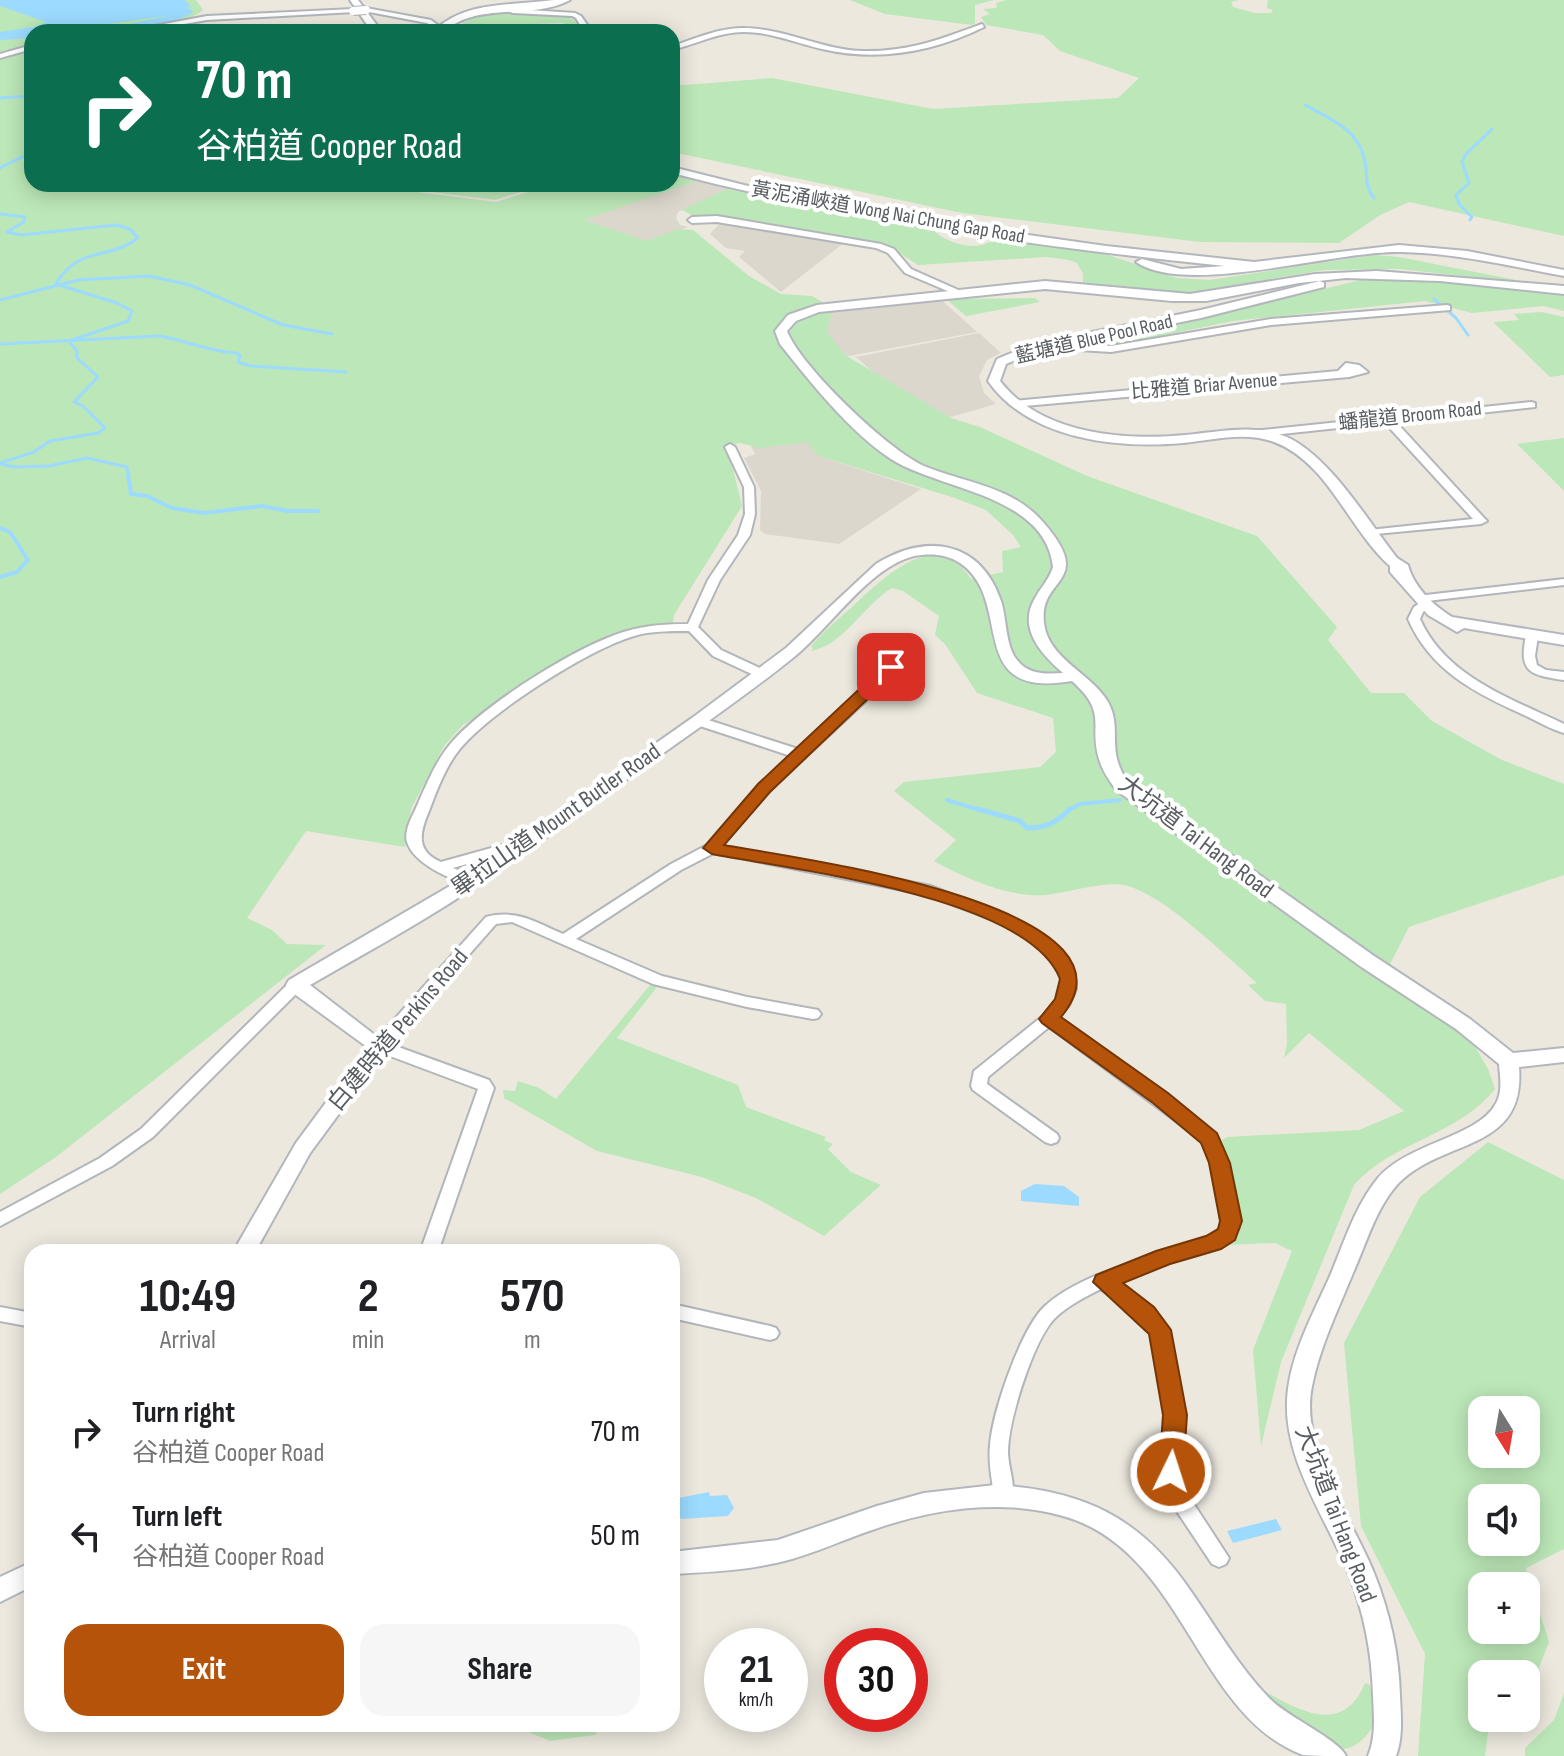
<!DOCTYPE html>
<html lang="en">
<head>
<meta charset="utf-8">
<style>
  body { margin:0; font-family:"Sofia Sans Condensed","Noto Sans TC",sans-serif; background:#f6f6f6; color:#202124; height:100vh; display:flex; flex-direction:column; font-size:30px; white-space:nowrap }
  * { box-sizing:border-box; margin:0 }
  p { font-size:26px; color:#757577 }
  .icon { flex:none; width:44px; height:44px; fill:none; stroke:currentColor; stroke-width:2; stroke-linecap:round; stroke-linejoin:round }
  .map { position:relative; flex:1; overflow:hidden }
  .side { position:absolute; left:24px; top:1244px; width:656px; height:488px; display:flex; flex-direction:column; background:#fff; border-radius:24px; box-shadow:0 4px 20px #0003 }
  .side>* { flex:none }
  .guide { position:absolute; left:24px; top:24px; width:656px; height:168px; border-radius:24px; box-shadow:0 4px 20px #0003; background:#0b6e4f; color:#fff; overflow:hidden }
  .needle { width:52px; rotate:169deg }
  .fabs { position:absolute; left:1468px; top:1396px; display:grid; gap:16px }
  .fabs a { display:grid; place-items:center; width:72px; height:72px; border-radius:16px; background:#fff; box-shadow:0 4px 20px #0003; font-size:40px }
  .speed { position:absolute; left:704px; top:1628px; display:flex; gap:16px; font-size:40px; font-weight:700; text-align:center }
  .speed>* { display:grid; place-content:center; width:104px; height:104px; border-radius:50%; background:#fff; box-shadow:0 4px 20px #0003; line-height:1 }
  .speed small { font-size:20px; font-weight:400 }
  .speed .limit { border:12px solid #d22; background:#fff; color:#111 }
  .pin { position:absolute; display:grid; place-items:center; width:68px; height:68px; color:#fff; margin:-34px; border-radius:16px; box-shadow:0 4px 12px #0006 }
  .me { position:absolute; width:88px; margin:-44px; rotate:4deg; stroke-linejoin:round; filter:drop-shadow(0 0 6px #0008) }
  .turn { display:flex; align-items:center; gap:28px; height:168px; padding:0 40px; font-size:36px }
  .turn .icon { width:104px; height:104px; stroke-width:2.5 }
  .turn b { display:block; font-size:56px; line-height:68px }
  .eta { display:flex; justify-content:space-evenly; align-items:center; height:136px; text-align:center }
  .eta b { font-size:48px; font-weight:700; line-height:56px }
  .action { display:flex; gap:16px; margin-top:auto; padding:16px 40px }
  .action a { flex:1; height:92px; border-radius:24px; background:#b45309; color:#fff; font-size:32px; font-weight:700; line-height:92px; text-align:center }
  .action a+a { background:#f6f6f6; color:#202124 }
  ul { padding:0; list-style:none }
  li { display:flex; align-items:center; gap:24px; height:104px; padding:0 40px }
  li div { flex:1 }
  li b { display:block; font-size:30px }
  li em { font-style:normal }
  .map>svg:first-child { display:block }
  .education { fill:#dcd7cd }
  .green { fill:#bce7b8; fill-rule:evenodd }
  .water { fill:#9cdbff }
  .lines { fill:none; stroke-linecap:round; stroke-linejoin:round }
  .stream-far2 { stroke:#9cdbff; stroke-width:3 }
  .stream-far1 { stroke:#9cdbff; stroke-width:4 }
  .stream { stroke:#9cdbff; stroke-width:5 }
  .street-casing { stroke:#b2b6bb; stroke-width:4 }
  .secondary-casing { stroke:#b3b7bd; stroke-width:4 }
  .street { fill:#fff; fill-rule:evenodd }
  .secondary { fill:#fff; fill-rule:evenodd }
  .street-bridge-casing { stroke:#b2b6bb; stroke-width:10; stroke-linecap:butt }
  .street-bridge { stroke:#fff; stroke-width:8 }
  .route { fill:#b45309; stroke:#753606; stroke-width:2 }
  .labels { text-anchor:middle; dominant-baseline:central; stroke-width:8; stroke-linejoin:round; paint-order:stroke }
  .far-street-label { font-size:20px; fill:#585d61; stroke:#fff }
  .street-label { font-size:24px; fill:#585d61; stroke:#fff }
</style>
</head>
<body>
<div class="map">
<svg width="1564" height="1756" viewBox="0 0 1564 1756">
  <rect width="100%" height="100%" fill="#ece8de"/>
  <g class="education">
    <path d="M695,179L730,189L678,212L676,218L680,225L688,227L642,243L560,223Z"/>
    <path d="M720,223L770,231L767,234L772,231L845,242L781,292L739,257L745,251L726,248L710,234Z"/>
    <path d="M939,298L977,332L844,357L804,319L844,309Z"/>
    <path d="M979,333L1001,353L987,360L979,376L984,393L996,404L951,417L929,413L902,398L856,357Z"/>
    <path d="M805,437L818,456L921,489L839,544L765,534L760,530L761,491L744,458L755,454L750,444Z"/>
  </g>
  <g class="green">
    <path d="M0,0H196L203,10C176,33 69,32 32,32V47L0,55Z"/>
    <path d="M850,0H994L975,5V23L972,25L885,14Z"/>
    <path d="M1006,0H1239L1231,2L1233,7L1255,13H1271L1273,10L1267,8L1268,0H1564V236L1409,202L1380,215L1339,243L1200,242L962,213L672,152V86L772,78L933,109L1118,98L1139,78L1060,51L1043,35L986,25L981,17L990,14L983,9L997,8L996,3Z"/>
    <path d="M484,11L566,16L574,20L583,32H570L563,23L500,25V32H449Z"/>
    <path d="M32,50V184H403L409,191L496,202L554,184H672V175L697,181L584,220L647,241L678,229L693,230L749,276L781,294L812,296L833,308L827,332L845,355L951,418L980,427L1087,476L1257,536L1337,627L1328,640L1371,693H1404L1432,721L1502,760L1564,784V875L1409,927L1390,964L1461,1022L1488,1069L1495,1089C1459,1135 1392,1142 1354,1185L1281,1362L1261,1446L1253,1350L1292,1251L1275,1243L1225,1245L1235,1242L1241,1228L1222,1140L1227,1137L1359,1130L1404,1111L1309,1033L1284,1058L1287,1044L1286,1004L1265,1001L1248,985L1257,983C1225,955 1164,894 1124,885C1104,881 1066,893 1045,895C1008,898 965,878 934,861L956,840L894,791L904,782L1040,767L1056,752L1053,718L977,693L945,644L935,635L939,616L903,591L892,588C863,605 844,646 810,651L813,649L811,646C823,632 838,619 852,607C882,579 936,524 971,579L1003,572L1002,551L1021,547L1013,535L986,510L952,497L818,456L807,442L759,448L740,443L723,446L732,465L742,506L674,615L673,623L622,631L600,640L463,725L444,746L411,809L405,847L306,831L247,918L272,930L287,944L326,945L56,1157L0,1194V59Z"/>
    <path d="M410,184H546L495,200L416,190Z"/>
    <path d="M727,189L932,229C945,243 979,254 995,238L1105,254L1177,278L1210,280L1374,255L1399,257L1541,285L1400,269L1324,270L1181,294L1107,289L1083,283V274L1077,263L1069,260L1047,257L918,265L884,243L720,216L696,217L682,210Z"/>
    <path d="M1373,277L1564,293V311L1543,306L1472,313L1425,301L1233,321L1111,346L1102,343Z"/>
    <path d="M1035,298L1040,302L966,316L946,299Z"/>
    <path d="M1542,312L1564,317V375L1550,377L1493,322L1519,320L1514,314Z"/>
    <path d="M1564,438V491L1517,444Z"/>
    <path d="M650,985L657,987L617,1038L738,1085L746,1107L826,1137L824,1140L833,1144L828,1149L851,1172L881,1185L824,1236L756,1198L702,1177L597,1151L504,1098L503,1090L515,1091L518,1081L539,1088L556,1099Z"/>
    <path d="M1488,1142L1564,1180V1549L1526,1568L1549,1642L1529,1692L1526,1694V1674H1482V1718H1503L1488,1733L1485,1756H1418L1425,1654L1361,1526L1344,1343L1420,1197ZM1482,1410H1526V1454H1482ZM1482,1498H1526V1542H1482ZM1482,1586H1526V1630H1482Z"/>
    <path d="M1365,1683L1370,1685L1375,1723C1365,1740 1353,1752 1332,1749L1254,1694L1264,1691C1300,1711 1343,1736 1365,1683Z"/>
    <path d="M1564,1693V1756H1525V1748L1554,1720Z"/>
    <path d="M509,1724H603L595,1735L550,1741Z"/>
  </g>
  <g class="water">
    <path d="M0,0H185L191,7L186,8L194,11C176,26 138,26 115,27L172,15L72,29L73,32H32V38L0,40V32L34,27L46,22L0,6Z"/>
    <path d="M1035,1184L1064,1186L1079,1197V1206L1021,1201V1191Z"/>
    <path d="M709,1492L710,1496L727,1495L734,1508L728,1516L681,1519L674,1505L679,1498Z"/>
    <path d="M1276,1519L1282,1530L1233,1543L1227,1531Z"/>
  </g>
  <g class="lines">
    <g class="stream-far2">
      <path d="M0,98L32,96"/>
      <path d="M1305,105C1335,121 1363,132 1366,169C1367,181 1366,188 1374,198"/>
      <path d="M0,168L32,152"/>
      <path d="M0,214L25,217L24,222L7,232L21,235L116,225L130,229L138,238C109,261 78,245 56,284L117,303L132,311L128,321L69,341L77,351V358L98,377L74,402L83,406L105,428L98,433L50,441L34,452L0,463"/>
      <path d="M1470,220L1472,217L1459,204L1456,195L1469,183L1462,162L1465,155L1492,129"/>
      <path d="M1434,299L1456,318L1468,335"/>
      <path d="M0,300L78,280L149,276L190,285L283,325L332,334"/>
      <path d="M0,344L159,336C186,340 209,352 237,353L240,356L238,362L251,366L346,372"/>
      <path d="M1,464L14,467L49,466L87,458L127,467L129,477"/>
    </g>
    <g class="stream-far1">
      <path d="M128,475L131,494L147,496L172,508L204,513L262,506L287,511H318"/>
      <path d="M0,528L10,532L28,560L17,572L0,577"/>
      <path d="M947,800L983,811"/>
      <path d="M1067,811L1080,804L1120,800"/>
    </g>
    <path class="stream" d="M978,809L1020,821L1027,828C1047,828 1057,822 1070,809"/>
    <defs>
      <g id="street">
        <path d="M500,5L514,9L575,13L581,16L592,32H584L576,18L572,16L513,13L498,8Z"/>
        <path d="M366,8L431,20L443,29L439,31L427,23L364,11Z"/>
        <path d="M353,9L355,12L207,20L138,32H122L207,16Z"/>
        <path d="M982,24L984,27C933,52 878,62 822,49C796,43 771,32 744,32C719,32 696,44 672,50V46C695,39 718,28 743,28C785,28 822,50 863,51C909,52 941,39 982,24Z"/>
        <path d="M32,45V49L0,58V54Z"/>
        <path d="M717,216L881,244L894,249L911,269L965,293L957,295L905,273L888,253L876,248L717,222L692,223L688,220L692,217Z"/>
        <path d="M1447,305L1450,306V310L1271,325L1111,352L1047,348L1042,345L1047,342L1111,346L1271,319Z"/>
        <path d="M1346,363L1359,365L1368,372L1349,377L1014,407L1009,404L1014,401L1338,371Z"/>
        <path d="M1531,402L1535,403V407L1396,422L1485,519L1487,521L1481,524L1365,535V531L1369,530L1473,519L1385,423L1253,437L1248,434L1253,431Z"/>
        <path d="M730,444L735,447L754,487L755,514L750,535L720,580L698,627L721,650L766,671L768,674L766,677H758L713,656L689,631C670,631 651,631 634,636C587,650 489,713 459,750C445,768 437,790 429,811C420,832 415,851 441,862L520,840L525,841L527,844L525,847L453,868L476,878L478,881L476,884L471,886C450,879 414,864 407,842C403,830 415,812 419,801C428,781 437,759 452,742C485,704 578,645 627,631C647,625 667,624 688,624L708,580L738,535L745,514L744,487L725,447Z"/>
        <path d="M1564,579V585L1427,601L1432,604L1423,612L1420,619C1446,677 1510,698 1564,724V733C1550,729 1537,721 1524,715C1475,693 1431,671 1408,619L1414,607L1423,601L1417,600V596Z"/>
        <path d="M1532,632L1538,636L1535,656L1537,665L1546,670L1564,672V680C1531,675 1518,673 1526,636Z"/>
        <path d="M895,663L901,667L899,670L769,791L722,846L931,886L1015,919L1047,938L1068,960L1074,973L1076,989L1069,1005L1058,1018L1212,1131L1228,1163L1239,1228C1225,1252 1196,1255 1172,1262C1153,1267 1135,1275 1117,1282L1152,1309L1169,1330L1184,1415L1180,1472L1188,1495L1229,1558L1226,1564L1219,1567L1212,1564L1172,1504L1162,1472L1166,1415L1152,1333L1140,1319L1101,1289C1085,1297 1067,1306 1054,1319C1033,1342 1008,1421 1008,1452C1008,1467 1017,1488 1011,1501L1004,1503L997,1501L994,1495C992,1479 988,1463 990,1446C992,1413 1021,1328 1045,1306C1070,1283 1107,1271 1138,1260C1164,1251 1203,1246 1222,1226L1212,1163L1200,1139L1049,1027L988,1077L987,1084L1057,1134L1059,1138L1057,1142L1051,1144L1045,1142L973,1090L971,1086L974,1071L1044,1015L1057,999L1062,989L1060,973L1057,966L1037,944L1005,925L928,895L714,853L681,870L576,939L662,976L747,997L818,1010L821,1014L818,1018L813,1019L747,1007L653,984L512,922L496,924L390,1044L489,1080L494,1088L438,1252H420L478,1089L374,1050L371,1046L374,1042L486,917C517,909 535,922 563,934L671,864L707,845L759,785L791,756L694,724L692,721L694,718H702L798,749L891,664Z"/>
        <path d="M296,980L303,985L301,989L153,1137L112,1166L0,1226V1212L100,1158L141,1129L291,981Z"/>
        <path d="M672,1304L770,1326L776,1328L779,1333L776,1338L770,1340L672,1318Z"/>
        <path d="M0,1307L32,1313V1327L0,1321Z"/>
      </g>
      <g id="secondary">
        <path d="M350,0H358L382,32H372Z"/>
        <path d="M554,0H570C531,21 480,0 443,32H433C464,0 513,6 554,0Z"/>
        <path d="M672,167L744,185L887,215L1106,246L1254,262L1399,245L1467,251L1564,270V276C1510,266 1456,253 1401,252C1337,250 1187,297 1136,262L1142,259L1181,269L1225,266C1038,247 854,220 672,173Z"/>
        <path d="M1377,271L1564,286V294L1440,281L1346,278L1299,283L1206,301H1172L1045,289L819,312L796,321L787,331C801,367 888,450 924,466C965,483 1012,486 1043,522C1097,584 1038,576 1044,623C1048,659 1091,673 1108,702C1123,729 1105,750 1128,782L1374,956L1470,1019L1513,1053L1564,1048V1062L1519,1067C1526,1154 1440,1137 1396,1186C1375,1211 1366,1244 1353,1273C1338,1310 1320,1346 1312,1386C1299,1448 1352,1518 1374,1573C1390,1613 1399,1654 1400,1696C1401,1716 1403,1737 1396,1756H1368C1376,1737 1374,1716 1373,1696C1372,1653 1364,1612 1348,1572C1325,1515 1279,1454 1288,1389C1293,1350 1314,1312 1330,1276C1344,1243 1355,1206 1378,1178C1408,1143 1477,1137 1495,1105C1503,1093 1500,1078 1499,1064L1456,1029L1360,966L1116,790C1110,781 1103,772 1100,762C1087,724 1110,715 1072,681C962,700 1016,601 960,563C947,554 929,553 914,556C869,567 830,628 794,657C747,695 697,729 648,764C586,808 525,855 461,896C412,928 360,956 310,985L389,1046L310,1153L255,1252H233L296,1143L367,1047L289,990L286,985L289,980L467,876L692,718L786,648L876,564C926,533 980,540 1001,601C1007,619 1005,645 1017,660C1028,675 1047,674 1063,673C1042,655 1018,629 1034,600C1040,588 1049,580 1053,567C1045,494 939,490 891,459C851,433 810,382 780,344L775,331L788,315L817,305L1045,281L1190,294L1315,274Z"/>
        <path d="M1320,281L1324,283V287L1201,318L1037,351L1006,364L1000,381C1041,434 1123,441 1185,435C1218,432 1255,423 1287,437C1330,457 1368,521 1397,558L1408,565C1413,585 1431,604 1452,617L1564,635V645L1464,628L1457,632L1428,615L1390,572V566C1349,530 1328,462 1274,442C1246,431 1212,440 1183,443C1116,449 1029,439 988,381L997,359L1033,344L1201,310Z"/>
        <path d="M995,1485C1083,1490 1140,1517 1190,1590C1216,1627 1238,1666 1269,1698C1287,1717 1338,1739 1346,1756C1333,1756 1315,1756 1303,1755C1196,1715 1184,1550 1063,1516C1001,1498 931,1509 872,1530C845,1539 820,1551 792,1559C753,1570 712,1572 672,1574V1552L778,1540L877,1506L924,1493Z"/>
        <path d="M32,1562V1586L0,1602V1577Z"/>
      </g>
    </defs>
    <use href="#street" class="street-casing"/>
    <use href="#secondary" class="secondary-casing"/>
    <use href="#street" class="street"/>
    <use href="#secondary" class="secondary"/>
    <defs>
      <path id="street-bridge" d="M353,11L366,10"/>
    </defs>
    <use href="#street-bridge" class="street-bridge-casing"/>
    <use href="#street-bridge" class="street-bridge"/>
  </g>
  <path class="route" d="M891,662L897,664V671L770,792L724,845C782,856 1157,904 1061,1017L1168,1093L1217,1133L1230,1163L1242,1221L1235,1240L1221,1249L1170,1264L1123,1283L1154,1307L1171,1330L1187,1415L1183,1472L1179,1479L1171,1482L1162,1479L1159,1472L1163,1415L1149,1334L1093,1282L1096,1275L1156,1251L1206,1236L1218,1229L1220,1221L1209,1163L1201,1143L1153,1103L1042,1023L1039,1019L1055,999L1060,979C1028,896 793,870 712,854L703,848L758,784L886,664Z"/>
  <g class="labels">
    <g class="far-street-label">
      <text transform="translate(888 213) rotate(10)">黃泥涌峽道 Wong Nai Chung Gap Road</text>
      <text transform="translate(1094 339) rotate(-13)">藍塘道 Blue Pool Road</text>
      <text transform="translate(1204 386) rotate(-5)">比雅道 Briar Avenue</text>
      <text transform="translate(1410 416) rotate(-6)">蟠龍道 Broom Road</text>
    </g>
    <g class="street-label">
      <text transform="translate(556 820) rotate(-35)">畢拉山道 Mount Butler Road</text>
      <text transform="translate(1196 837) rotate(37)">大坑道 Tai Hang Road</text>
      <text transform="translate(398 1030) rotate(-50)">白建時道 Perkins Road</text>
      <text transform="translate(1336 1514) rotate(69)">大坑道 Tai Hang Road</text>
    </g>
  </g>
</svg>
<div class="fabs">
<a><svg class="needle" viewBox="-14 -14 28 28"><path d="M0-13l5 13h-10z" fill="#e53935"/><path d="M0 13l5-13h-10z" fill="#757577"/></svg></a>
<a><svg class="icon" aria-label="sound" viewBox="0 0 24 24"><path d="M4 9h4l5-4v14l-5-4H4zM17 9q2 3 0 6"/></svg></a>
<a>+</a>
<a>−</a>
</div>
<div class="speed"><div>21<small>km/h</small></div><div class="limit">30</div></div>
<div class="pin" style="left:891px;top:667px;background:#d93025"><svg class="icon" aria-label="arrive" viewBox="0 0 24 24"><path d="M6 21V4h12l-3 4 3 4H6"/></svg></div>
<svg class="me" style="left:1171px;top:1472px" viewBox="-20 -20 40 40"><circle r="17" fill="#b45309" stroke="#fff" stroke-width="3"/><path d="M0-11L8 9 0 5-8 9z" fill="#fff"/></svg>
<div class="guide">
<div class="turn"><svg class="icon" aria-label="right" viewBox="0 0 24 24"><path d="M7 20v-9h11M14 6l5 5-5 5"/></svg><div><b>70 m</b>谷柏道 Cooper Road</div></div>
</div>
<section class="side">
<div class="eta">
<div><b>10:49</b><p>Arrival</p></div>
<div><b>2</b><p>min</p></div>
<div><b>570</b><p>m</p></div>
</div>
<ul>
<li><svg class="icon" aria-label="right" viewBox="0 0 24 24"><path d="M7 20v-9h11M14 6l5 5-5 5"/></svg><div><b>Turn right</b><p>谷柏道 Cooper Road</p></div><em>70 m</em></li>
<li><svg class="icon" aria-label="left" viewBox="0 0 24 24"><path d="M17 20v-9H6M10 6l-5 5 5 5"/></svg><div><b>Turn left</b><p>谷柏道 Cooper Road</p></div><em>50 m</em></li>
</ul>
<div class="action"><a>Exit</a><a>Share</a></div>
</section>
</div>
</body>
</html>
